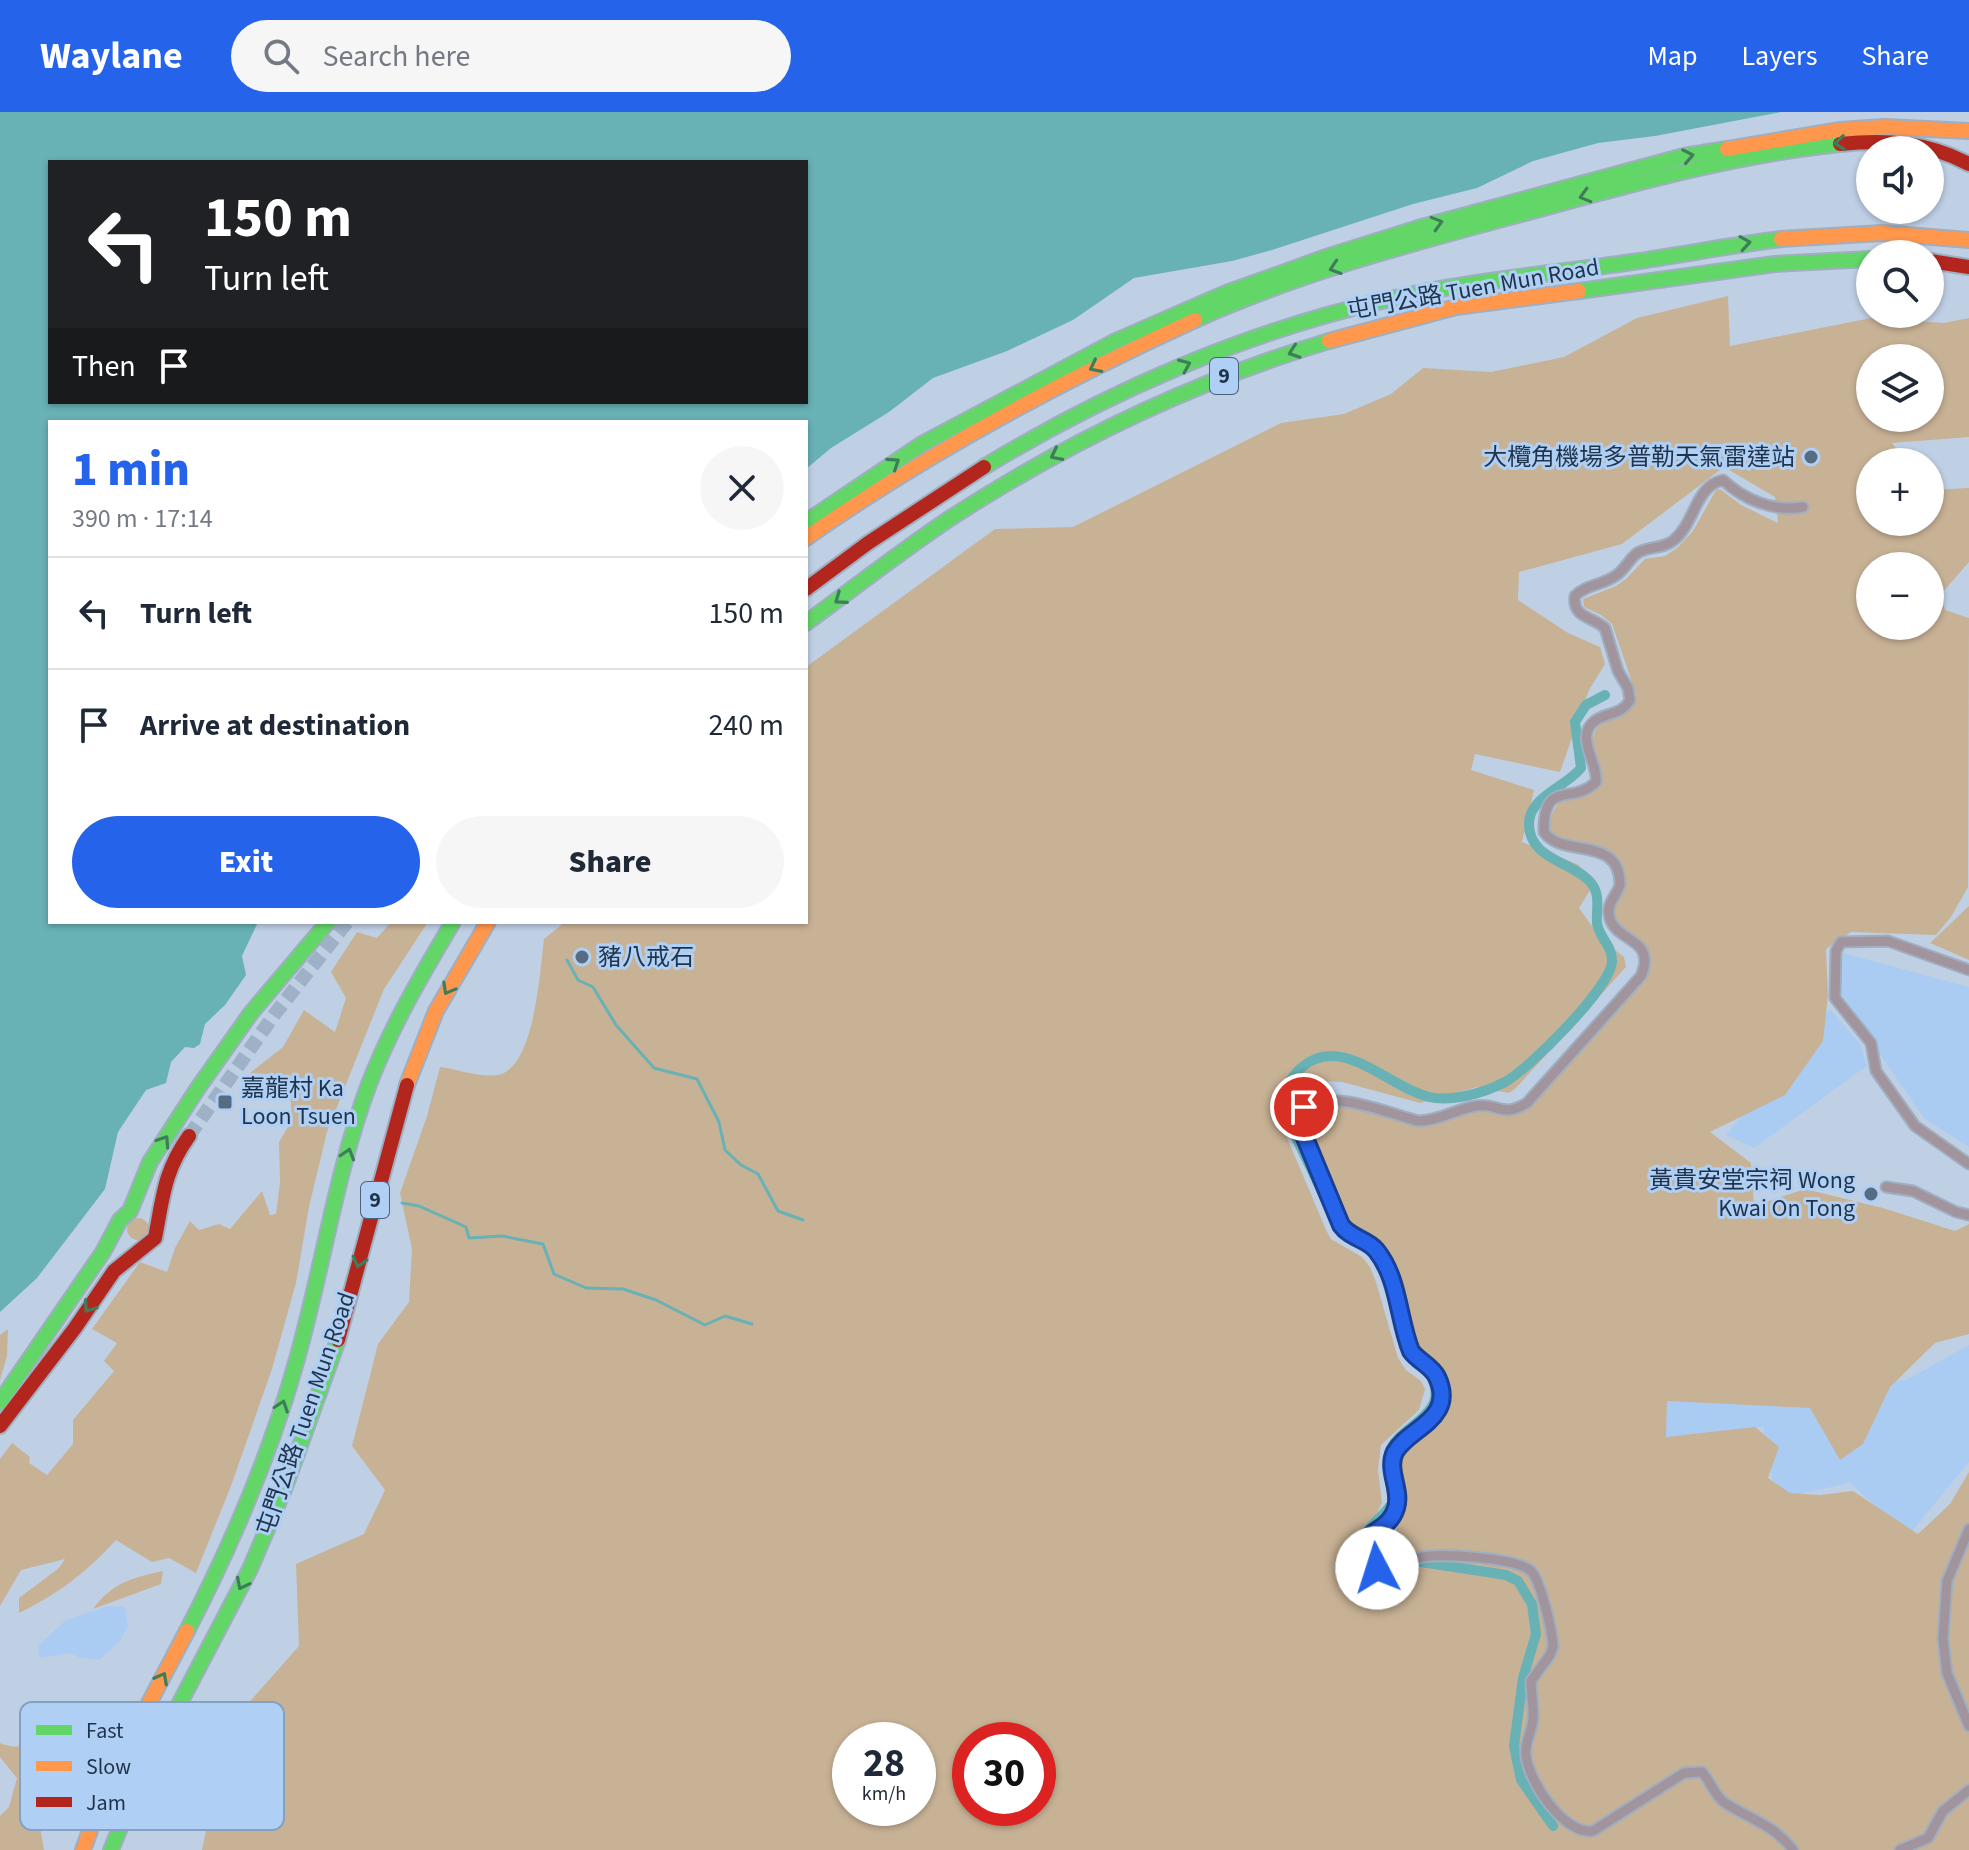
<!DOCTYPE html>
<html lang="en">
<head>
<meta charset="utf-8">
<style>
  body { margin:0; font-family:"Source Sans 3","Noto Sans TC",sans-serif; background:#f6f6f7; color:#1f2937; height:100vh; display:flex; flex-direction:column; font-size:30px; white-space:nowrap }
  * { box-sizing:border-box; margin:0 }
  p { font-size:26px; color:#747a83 }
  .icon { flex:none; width:44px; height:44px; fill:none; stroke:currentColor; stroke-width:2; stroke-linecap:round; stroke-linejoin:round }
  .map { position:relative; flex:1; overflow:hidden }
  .sheet { position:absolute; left:48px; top:308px; width:760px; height:504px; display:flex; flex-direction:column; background:#fff; border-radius:0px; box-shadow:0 2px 6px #0004 }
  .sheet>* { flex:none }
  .hud { position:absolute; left:48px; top:48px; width:760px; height:244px; border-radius:0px; box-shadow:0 2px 6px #0004; background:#202124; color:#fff; overflow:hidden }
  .fabs { position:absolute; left:1856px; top:24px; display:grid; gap:16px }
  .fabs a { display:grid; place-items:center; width:88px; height:88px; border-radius:50%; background:#fff; box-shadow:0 2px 6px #0004; font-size:40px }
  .speed { position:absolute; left:832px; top:1610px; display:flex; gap:16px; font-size:40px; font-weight:700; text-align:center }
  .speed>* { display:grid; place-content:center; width:104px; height:104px; border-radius:50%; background:#fff; box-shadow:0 2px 6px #0004; line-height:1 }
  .speed small { font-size:20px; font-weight:400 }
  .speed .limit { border:12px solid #d22; background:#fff; color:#111 }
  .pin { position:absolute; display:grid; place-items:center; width:68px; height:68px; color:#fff; margin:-34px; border:4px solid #fff; border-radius:50%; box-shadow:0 2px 8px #0007 }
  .me { position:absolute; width:88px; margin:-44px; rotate:355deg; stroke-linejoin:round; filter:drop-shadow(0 0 6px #0008) }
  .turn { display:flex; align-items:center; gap:28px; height:168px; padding:0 24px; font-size:36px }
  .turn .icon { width:104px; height:104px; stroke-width:2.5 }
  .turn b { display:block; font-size:56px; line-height:68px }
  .then { display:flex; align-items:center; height:76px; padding:0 24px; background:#0003; gap:16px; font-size:30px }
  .round { display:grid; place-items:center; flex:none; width:84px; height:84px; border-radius:42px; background:#f6f6f7 }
  .overview { display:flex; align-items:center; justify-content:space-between; height:136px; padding:0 24px }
  h1 { font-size:48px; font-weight:800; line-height:60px; color:#2563eb }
  .primary-button { display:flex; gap:16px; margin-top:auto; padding:16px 24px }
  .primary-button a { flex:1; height:92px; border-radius:48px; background:#2563eb; color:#fff; font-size:32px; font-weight:800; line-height:92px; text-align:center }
  .primary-button a+a { background:#f6f6f7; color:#1f2937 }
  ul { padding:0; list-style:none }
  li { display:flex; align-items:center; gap:24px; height:112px; padding:0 24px; border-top:2px solid #e0e1e3 }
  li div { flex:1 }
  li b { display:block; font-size:30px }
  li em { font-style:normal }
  header { display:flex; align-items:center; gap:48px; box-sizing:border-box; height:112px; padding:0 40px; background:#2563eb; color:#fff }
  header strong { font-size:38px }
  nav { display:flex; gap:44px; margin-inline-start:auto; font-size:28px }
  .search { width:560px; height:72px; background:#f6f6f7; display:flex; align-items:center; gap:20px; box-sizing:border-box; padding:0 28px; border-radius:44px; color:#747a83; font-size:30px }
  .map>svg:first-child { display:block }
  .built { fill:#abccf2 }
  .green { fill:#c8b296; fill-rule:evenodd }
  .water { fill:#68b1b5; fill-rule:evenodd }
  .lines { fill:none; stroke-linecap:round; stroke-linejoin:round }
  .stream { stroke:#68b1b5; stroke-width:3 }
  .canal { stroke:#68b1b5; stroke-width:10 }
  .primary-tunnel { stroke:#9fb1c6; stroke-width:14; stroke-dasharray:14 7; stroke-linecap:butt }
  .street-casing { stroke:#9faec0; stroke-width:13 }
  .fast-casing { stroke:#9faec0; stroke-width:18 }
  .slow-casing { stroke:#9faec0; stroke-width:18 }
  .jam-casing { stroke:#9faec0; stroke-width:18 }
  .street { stroke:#a1949c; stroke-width:9 }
  .fast { stroke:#63d668; stroke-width:14 }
  .slow { stroke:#ff974d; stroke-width:14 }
  .jam { stroke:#b3261e; stroke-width:14 }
  .oneway { stroke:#3e7d59 }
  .route-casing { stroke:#184099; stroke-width:20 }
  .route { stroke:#2563eb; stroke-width:14 }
  .poi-dot { fill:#576b82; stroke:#b0cff4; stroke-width:3 }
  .labels { text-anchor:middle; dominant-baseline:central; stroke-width:6; stroke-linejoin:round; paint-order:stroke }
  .shield { fill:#b0cff4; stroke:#4a627e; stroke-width:2 }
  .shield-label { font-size:22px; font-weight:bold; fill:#1f344c }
  .street-label { font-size:24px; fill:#1f344c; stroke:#b0cff4 }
  .poi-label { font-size:24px; fill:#1f344c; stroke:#b0cff4; text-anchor:end }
  .key { fill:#b0cff4; stroke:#84a0c2; stroke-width:2 }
  .key-label { font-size:22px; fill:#1f344c }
</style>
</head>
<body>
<header>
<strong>Waylane</strong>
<div class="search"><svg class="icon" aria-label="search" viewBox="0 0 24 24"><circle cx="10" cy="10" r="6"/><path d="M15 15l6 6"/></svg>Search here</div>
<nav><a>Map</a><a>Layers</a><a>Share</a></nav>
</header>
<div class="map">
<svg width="1969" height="1738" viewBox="0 0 1969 1738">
  <rect width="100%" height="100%" fill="#bfd0e5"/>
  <g class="built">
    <path d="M1843,841L1969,875V1035L1925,1007L1881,944L1874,925L1842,883Z"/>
    <path d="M1830,897L1860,932L1867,954L1754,1036L1726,1023Z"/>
    <path d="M1969,1233V1350L1908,1424L1850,1371L1776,1387L1763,1315L1623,1330L1663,1279L1906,1268Z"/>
    <path d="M108,1494L125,1495L128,1514L120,1529L99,1548L78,1545L71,1541L39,1546L38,1534L66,1508Z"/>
  </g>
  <g class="green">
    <path d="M1728,184L1730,234L1871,206L1944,211L1969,206V325L1892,331L1906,350H1870V410H1930V378L1969,376V450L1941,482L1945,498L1969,506L1968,775L1951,805L1936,823L1851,820L1826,837L1828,883L1823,929L1785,983L1710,1020L1751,1051L1754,1094L1805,1077L1883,1096L1955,1119L1969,1112V1222L1935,1231L1890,1275L1863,1332L1840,1348L1810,1296L1667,1289L1666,1325L1755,1315L1779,1335L1768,1366L1790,1381L1820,1383L1853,1379L1918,1422L1950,1392L1969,1360V1738H202L210,1699L243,1597L299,1534L296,1452L364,1422L385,1378L352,1334L378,1232L409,1190L412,1137L400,1081L427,1004L440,955C457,957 480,966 497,963C535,958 540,857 544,827L565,810H806V555L995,417L1073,415L1281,311L1344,302L1391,282L1423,256L1491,260L1564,245L1637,206ZM1870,246H1930V306H1870ZM1724,355L1775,385L1778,411L1741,393L1720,377L1716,378L1693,419L1677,436L1665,444L1645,447L1626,467L1616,474L1583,487L1584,495L1601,503L1612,512L1636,582C1634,615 1600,599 1594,623C1589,640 1602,653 1601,672C1576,699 1556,669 1549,718C1564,737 1594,726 1612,743C1643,773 1608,785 1616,806C1619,816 1632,821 1639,827C1644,831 1647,837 1650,842L1646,868L1530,995C1501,1012 1499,995 1475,1000C1455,1004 1438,1014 1418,1015C1390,1008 1331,983 1308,999L1305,1006C1322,1038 1331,1075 1348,1107C1355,1121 1376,1123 1385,1136C1405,1166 1402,1203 1418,1234C1431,1257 1453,1252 1448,1289C1444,1317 1419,1325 1403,1344C1399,1360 1407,1375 1406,1391C1404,1405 1394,1421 1389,1435L1363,1429L1382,1391L1378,1358L1381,1333L1419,1298L1425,1277L1421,1269L1406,1258L1398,1246L1376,1170L1370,1155L1362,1145L1331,1127L1327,1120L1279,1007L1289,984L1304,974L1320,969L1342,970L1420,991L1477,975L1509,981L1515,977L1626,855L1624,845L1602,828L1579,796L1590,778L1579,753L1522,730L1534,678L1471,658L1475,642L1560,660L1589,578L1605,552L1600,535L1568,521L1518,488L1519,460L1622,432ZM1870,454H1930V514H1870ZM850,1628H918V1696H850ZM970,1628H1038V1696H970Z"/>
    <path d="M1969,794V848L1930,831Z"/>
    <path d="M391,810H428L384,877L327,1020L309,1095L296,1171L272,1257L231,1374L196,1461L169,1446L152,1450L116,1428C88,1459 57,1483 19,1501V1486L59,1456L65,1447L21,1458L0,1494V1347L12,1331L30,1345L29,1351L47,1363L73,1332V1308L114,1259L104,1249L117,1231L92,1217L140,1150L167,1160L175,1136L190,1109L199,1118L219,1112L230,1117L262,1079L270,1103L276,1102L280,1070L279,1030L292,1008L289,963L250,961L283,935L304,898L335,920L346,886L331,860L357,820L377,826Z"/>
    <circle cx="138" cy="1117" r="11"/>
    <path d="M8,1217L7,1244L0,1268V1223Z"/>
    <path d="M163,1459L161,1472L93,1497C113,1470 132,1466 163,1459Z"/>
    <path d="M66,1609L74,1639L69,1668L46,1665L34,1687L53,1684L39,1709L44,1738H0V1704L9,1695L17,1666L0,1645V1631C32,1644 29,1618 52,1611C57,1609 62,1610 66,1609Z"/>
  </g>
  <path class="water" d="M0,0H1781L1655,24L1598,31L1533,49L1477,76L1413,92L1272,138L1232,149L1134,166L1073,208L1007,239L933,266L889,300L831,336L806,357V310H50V810H258L242,844L246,863L225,893L205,912L200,932L194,936L185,935L171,950L166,971L146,978L118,1020L105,1077L37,1166L0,1200ZM50,50H806V290H50Z"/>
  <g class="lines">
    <g class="stream">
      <path d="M567,848L578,868L593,875L616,913L654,956L697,967L719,1010L725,1038L741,1053L758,1062L778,1099L803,1108"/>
      <path d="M402,1091L419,1094L466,1115L469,1126L502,1124L543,1132L554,1162L586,1176L623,1177L656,1188L705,1213L725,1204L752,1212"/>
    </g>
    <g class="canal">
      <path d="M1339,1115L1283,998C1284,979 1287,969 1301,956C1341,920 1390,976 1429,985C1452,990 1484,981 1505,970C1529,957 1610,876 1612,850C1613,834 1599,826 1597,811C1596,797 1601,783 1591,771C1575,750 1528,748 1529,711C1530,684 1566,675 1581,656L1575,610L1586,593L1605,583"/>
      <path d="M1409,1452L1415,1449L1506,1463L1518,1469L1532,1492L1536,1522L1523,1566L1514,1634L1521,1668L1553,1714"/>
      <path d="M1394,1459C1386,1462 1377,1464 1370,1457C1365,1453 1363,1446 1362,1439C1359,1417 1382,1408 1392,1391C1394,1374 1385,1359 1389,1341C1397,1312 1458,1303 1427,1258"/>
    </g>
    <path class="primary-tunnel" d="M189,1024L274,903L347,810"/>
    <defs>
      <g id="street">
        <path d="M1969,858L1888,829L1841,830L1836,839L1835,886L1871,931L1876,959L1915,1014L1969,1052"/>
        <path d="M1886,1075L1913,1079L1956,1100L1969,1103"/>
        <path d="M1969,1417L1947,1469L1943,1527L1947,1561L1969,1614"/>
        <path d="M1793,1738C1773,1712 1751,1708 1725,1691C1714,1683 1711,1670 1702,1660L1684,1661L1593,1719C1564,1723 1529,1670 1526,1644C1524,1631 1532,1620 1533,1607C1534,1595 1531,1582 1531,1569L1550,1543L1553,1535C1553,1521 1540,1467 1531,1459C1517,1446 1441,1441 1422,1445C1411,1448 1399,1455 1388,1460L1377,1456C1352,1413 1386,1426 1396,1396C1402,1379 1387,1359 1395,1342C1407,1316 1447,1316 1439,1273C1436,1256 1417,1251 1410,1236C1395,1204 1399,1165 1376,1137C1366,1126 1349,1125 1341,1113L1300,1014V1000L1304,995C1331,977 1388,1001 1418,1009C1439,1009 1456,997 1476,994C1499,990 1500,1007 1527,991L1641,864C1658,824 1612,831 1609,802C1607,791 1617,783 1620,773C1620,722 1562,747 1544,720C1543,666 1572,694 1596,670C1599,651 1573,624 1596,608C1608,600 1622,603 1630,588L1628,576L1618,559L1605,516C1592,504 1572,506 1575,484C1586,472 1605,473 1618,462C1626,456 1630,445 1639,440C1651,434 1663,437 1674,428C1695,411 1695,374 1723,368C1744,388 1774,400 1803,395"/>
        <path d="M1900,1738L1928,1726L1943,1699L1969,1678"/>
      </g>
      <g id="fast">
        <path d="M1579,179L1775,152L1870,147"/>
        <path d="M1195,208C1301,160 1414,131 1525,101C1629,73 1733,43 1840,32"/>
        <path d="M984,355C1107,280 1245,220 1386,188C1467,169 1550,162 1632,150C1682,143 1731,133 1781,127"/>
        <path d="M806,410L922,332L1116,229L1226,181L1329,144L1418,116L1684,44L1727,37"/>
        <path d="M806,511C854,476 900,440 949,407C1066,331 1195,269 1329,229"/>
        <path d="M0,1290L103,1140L120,1108L130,1099L150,1050L198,976L251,901L328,810"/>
        <path d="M187,1519C231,1434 269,1346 295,1254C322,1161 335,1063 369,972C392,913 421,864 453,810"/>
        <path d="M111,1738L138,1671L250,1457L285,1375L338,1228"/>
      </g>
      <g id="slow">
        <path d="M1727,37L1839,18L1885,15L1969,19"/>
        <path d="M1781,127L1882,121L1969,128"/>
        <path d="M1329,229L1456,195L1579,179"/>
        <path d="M806,426C929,340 1059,270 1195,208"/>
        <path d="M407,973L436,899L488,810"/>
        <path d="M83,1738L107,1671L187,1519"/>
      </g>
      <g id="jam">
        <path d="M1840,32C1887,27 1927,30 1969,52"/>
        <path d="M1930,149L1969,155"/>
        <path d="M806,477L868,431L984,355"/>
        <path d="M338,1228L407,973"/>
        <path d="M0,1314L75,1216L114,1159L155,1126C163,1085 164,1059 189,1024"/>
      </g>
    </defs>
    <use href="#street" class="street-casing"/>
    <use href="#fast" class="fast-casing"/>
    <use href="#slow" class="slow-casing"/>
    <use href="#jam" class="jam-casing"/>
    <use href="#street" class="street"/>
    <use href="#fast" class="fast"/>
    <use href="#slow" class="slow"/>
    <use href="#jam" class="jam"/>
  </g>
  <defs><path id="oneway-chevron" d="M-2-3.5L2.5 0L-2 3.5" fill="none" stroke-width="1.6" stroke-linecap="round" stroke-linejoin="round" transform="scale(2)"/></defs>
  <g class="oneway">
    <use href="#oneway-chevron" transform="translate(1840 31) rotate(174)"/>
    <use href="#oneway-chevron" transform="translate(1688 44) rotate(-11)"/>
    <use href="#oneway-chevron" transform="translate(1585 84) rotate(164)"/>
    <use href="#oneway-chevron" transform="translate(1437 111) rotate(-16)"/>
    <use href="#oneway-chevron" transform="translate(1745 131) rotate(-9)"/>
    <use href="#oneway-chevron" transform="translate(1335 156) rotate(162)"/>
    <use href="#oneway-chevron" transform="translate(1294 240) rotate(161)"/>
    <use href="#oneway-chevron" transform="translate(1185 253) rotate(-23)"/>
    <use href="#oneway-chevron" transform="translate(1095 255) rotate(153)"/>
    <use href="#oneway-chevron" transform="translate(1056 343) rotate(153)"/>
    <use href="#oneway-chevron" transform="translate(894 351) rotate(-34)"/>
    <use href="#oneway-chevron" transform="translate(840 487) rotate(144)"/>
    <use href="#oneway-chevron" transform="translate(448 877) rotate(119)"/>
    <use href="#oneway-chevron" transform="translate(164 1029) rotate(-57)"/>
    <use href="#oneway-chevron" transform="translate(348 1042) rotate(-73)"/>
    <use href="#oneway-chevron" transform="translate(359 1150) rotate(105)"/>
    <use href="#oneway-chevron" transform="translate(89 1195) rotate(125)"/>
    <use href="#oneway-chevron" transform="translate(282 1294) rotate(-71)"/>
    <use href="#oneway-chevron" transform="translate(242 1472) rotate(117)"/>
    <use href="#oneway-chevron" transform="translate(162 1566) rotate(-62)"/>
  </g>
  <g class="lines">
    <defs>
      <path id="route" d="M1304,995L1300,1000V1014L1341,1113C1350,1126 1367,1127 1376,1138C1399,1166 1398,1207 1411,1239C1418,1249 1432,1254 1437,1265C1457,1307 1408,1316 1395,1340C1386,1358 1402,1378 1396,1396C1387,1426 1351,1413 1377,1456"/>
    </defs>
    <use href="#route" class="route-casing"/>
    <use href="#route" class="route"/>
  </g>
  <g class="poi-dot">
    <circle cx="1811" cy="345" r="8"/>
    <circle cx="582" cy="845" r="8"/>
    <rect x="217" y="982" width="16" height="16" rx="4"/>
    <circle cx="1871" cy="1082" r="8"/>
  </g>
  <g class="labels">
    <g class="shield">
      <rect x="1210" y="246" width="28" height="36" rx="6"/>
      <rect x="361" y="1070" width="28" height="36" rx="6"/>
    </g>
    <g class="shield-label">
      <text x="1224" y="264">9</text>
      <text x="375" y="1088">9</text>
    </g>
    <g class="street-label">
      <text transform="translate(1473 177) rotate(-10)">屯門公路 Tuen Mun Road</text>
      <text transform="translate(306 1302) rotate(-71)">屯門公路 Tuen Mun Road</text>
    </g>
    <g class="poi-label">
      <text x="1795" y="345">大欖角機場多普勒天氣雷達站</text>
      <text x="598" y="845" text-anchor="start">豬八戒石</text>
      <text x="241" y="976" text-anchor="start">嘉龍村 Ka<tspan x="241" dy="28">Loon Tsuen</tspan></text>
      <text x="1855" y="1068">黃貴安堂宗祠 Wong<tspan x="1855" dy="28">Kwai On Tong</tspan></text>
    </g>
  </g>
  <rect x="20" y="1590" width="264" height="128" rx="12" class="key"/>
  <rect x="36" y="1613" width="36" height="10" fill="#63d668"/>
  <rect x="36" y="1649" width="36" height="10" fill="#ff974d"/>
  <rect x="36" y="1685" width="36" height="10" fill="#b3261e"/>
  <g class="key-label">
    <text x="86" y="1626">Fast</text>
    <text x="86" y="1662">Slow</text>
    <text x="86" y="1698">Jam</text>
  </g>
</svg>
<div class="fabs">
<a><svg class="icon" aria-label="sound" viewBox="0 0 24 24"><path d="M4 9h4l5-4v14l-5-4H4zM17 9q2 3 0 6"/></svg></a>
<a><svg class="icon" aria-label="search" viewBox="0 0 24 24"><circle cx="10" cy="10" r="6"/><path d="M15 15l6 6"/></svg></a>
<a><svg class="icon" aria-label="layers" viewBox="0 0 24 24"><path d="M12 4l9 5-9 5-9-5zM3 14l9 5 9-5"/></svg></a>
<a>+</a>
<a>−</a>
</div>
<div class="speed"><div>28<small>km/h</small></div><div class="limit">30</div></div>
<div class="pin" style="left:1304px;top:995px;background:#d93025"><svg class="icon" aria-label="arrive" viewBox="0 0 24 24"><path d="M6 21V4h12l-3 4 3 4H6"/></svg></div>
<svg class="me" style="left:1377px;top:1456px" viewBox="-20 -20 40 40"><circle r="19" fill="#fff"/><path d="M0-13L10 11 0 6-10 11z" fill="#2563eb"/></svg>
<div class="hud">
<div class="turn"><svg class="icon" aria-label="left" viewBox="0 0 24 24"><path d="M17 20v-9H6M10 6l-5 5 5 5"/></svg><div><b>150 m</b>Turn left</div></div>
<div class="then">Then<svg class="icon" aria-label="arrive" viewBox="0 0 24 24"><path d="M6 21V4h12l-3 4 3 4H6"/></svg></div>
</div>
<section class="sheet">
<div class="overview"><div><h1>1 min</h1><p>390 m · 17:14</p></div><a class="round"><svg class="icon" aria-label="close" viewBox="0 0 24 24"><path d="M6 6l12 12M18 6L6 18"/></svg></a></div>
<ul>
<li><svg class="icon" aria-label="left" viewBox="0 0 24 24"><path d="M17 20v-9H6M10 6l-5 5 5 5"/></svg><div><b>Turn left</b></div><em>150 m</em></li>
<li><svg class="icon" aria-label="arrive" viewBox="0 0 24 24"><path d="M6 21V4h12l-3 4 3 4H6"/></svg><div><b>Arrive at destination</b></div><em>240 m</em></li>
</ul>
<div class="primary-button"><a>Exit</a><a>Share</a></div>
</section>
</div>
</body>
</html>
